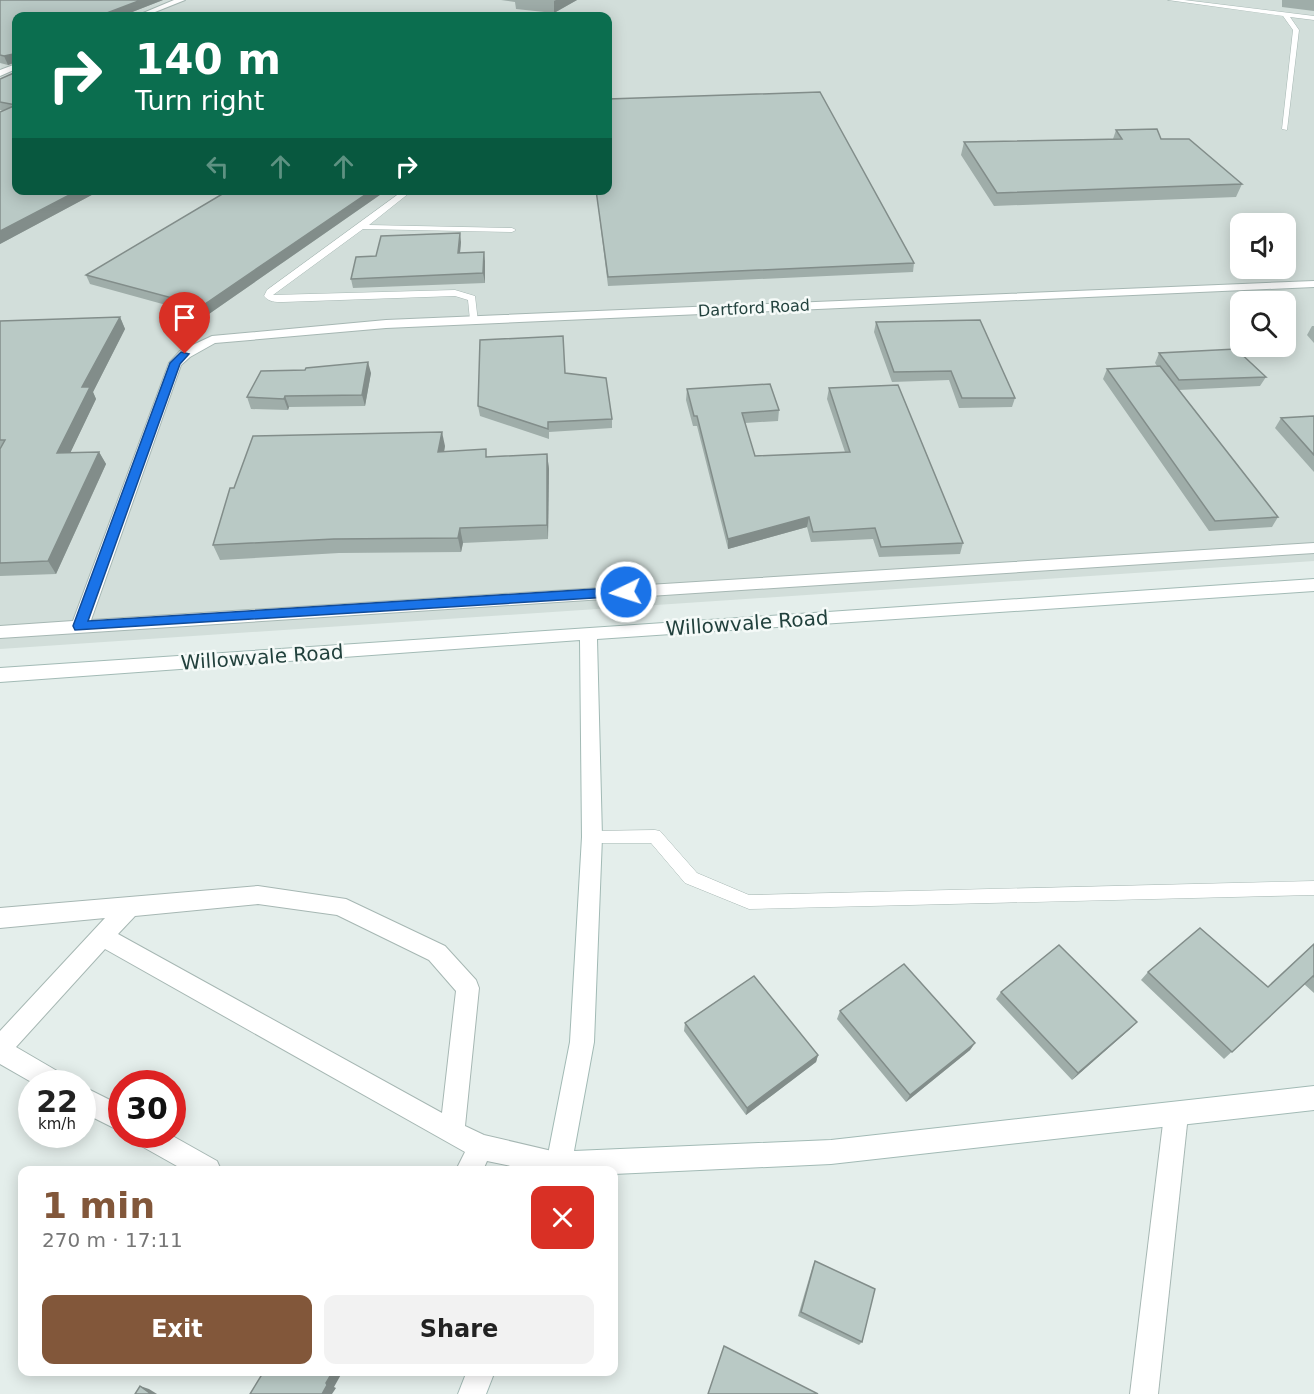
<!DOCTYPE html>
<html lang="en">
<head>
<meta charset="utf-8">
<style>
  body { margin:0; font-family:"DejaVu Sans",sans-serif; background:#f2f2f2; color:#222; height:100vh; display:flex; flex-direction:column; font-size:22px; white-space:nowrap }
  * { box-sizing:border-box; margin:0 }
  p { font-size:20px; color:#767676 }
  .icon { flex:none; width:33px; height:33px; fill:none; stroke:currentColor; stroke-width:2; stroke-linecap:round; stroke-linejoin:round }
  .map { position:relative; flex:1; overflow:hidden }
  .panel { position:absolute; left:18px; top:1166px; width:600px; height:210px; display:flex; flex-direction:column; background:#fff; border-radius:12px; box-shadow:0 3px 15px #0003 }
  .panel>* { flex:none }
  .hud { position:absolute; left:12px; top:12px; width:600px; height:183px; border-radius:12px; box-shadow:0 3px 15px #0003; background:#0b6e4f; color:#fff; overflow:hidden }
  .fabs { position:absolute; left:1230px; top:213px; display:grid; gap:12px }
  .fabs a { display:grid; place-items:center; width:66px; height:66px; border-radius:12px; background:#fff; box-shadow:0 3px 15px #0003; font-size:30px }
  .speed { position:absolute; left:18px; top:1070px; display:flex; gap:12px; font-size:30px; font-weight:700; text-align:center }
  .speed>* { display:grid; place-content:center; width:78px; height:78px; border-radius:50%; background:#fff; box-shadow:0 3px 15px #0003; line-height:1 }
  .speed small { font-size:15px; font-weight:400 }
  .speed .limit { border:9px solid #d22; background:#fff; color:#111 }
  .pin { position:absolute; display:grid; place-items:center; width:51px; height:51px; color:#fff; margin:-62px -26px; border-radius:50% 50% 50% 0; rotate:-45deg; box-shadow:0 0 6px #0007 }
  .pin .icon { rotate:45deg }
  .me { position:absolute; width:66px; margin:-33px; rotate:266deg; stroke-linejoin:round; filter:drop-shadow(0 0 4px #0008) }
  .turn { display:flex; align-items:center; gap:21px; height:126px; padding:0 24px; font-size:27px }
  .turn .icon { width:78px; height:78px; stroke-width:2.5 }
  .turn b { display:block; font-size:42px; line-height:51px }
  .lanes { display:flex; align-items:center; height:57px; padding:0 24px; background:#0003; justify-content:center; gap:30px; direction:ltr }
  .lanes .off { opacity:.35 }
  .round { display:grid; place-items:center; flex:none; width:63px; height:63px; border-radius:12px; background:#f2f2f2 }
  .summary { display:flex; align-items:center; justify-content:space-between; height:102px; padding:0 24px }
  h1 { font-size:36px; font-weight:700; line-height:45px; color:#82573a }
  .primary-button { display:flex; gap:12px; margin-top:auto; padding:12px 24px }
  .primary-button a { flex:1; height:69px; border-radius:12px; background:#82573a; color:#fff; font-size:24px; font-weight:700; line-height:69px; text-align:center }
  .primary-button a+a { background:#f2f2f2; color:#222 }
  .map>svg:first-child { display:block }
  .built { fill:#d2deda; fill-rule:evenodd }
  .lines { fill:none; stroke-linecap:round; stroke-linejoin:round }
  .lane-casing { stroke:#a6b7b3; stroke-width:1 }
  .street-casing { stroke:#a6b7b3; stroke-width:2 }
  .secondary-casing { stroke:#a2bab5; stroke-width:2 }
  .lane { fill:#fff; fill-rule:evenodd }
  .street { fill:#fff; fill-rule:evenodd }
  .secondary { fill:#fff; fill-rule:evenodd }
  .wall { fill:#9fada9 }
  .shaded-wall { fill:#828d8a }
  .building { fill:#b9c9c5; stroke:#828d8a; stroke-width:1.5 }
  .route { fill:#1a73e8; stroke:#114b97; stroke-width:1.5 }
  .labels { text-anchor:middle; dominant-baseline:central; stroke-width:5; stroke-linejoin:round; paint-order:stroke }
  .far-street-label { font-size:16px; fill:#22413d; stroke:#f5faf8 }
  .street-label { font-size:20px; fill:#22413d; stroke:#f5faf8 }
</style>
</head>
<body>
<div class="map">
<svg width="1314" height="1394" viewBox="0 0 1314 1394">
  <rect width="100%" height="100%" fill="#e4eeeb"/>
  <path class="built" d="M0,0H1314V561L0,649ZM16,16H608V190H16ZM1240,224H1286V268H1240ZM1240,302H1286V346H1240Z"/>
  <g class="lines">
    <defs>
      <g id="lane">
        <path d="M1168,0H1184L1314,16V20L1290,17L1299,30L1287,130L1282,129L1293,30L1283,16Z"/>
        <path d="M404,190H413L369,225L512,228L516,230L512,232L363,229L273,295L455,290L475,296L478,322L470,320L468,300L455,296L283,302C275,302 269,302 264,296L267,290Z"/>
        <path d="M655,830L660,831L697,873L749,895L1314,881V895L749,909L685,883L651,843H592L587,842L584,837L587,832L592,831Z"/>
      </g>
      <g id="street">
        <path d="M174,0H185L145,16H136Z"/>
        <path d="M16,64V69L0,76V70Z"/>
        <path d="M1314,281V287L386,328L215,343L190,357L181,365L91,620L1314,543V553L0,638V626L73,621L169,363L180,351L212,336L386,320Z"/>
        <path d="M258,886L346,899L445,946L476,980L479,988L465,1126L484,1135L569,1155L573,1164L570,1170H530L487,1161L483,1170H456L465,1152L105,949L16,1047L64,1075L68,1083H33L0,1064V1031L105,918L0,928V908ZM258,904L337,915L429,960L456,991L442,1113L118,934L135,916Z"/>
        <path d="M82,1086L122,1106V1132L82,1112Z"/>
        <path d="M1176,1103L1185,1106L1188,1115L1158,1394H1130L1164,1115L1167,1106Z"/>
        <path d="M133,1134H169L217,1161L221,1170H184L136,1143Z"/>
      </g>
      <g id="secondary">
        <path d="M1314,579V591L597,639L602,837L594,1042L574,1151L831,1140L1314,1086V1110L831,1164L614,1174V1170H545L570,1042L582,837L580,640L0,682V668Z"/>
        <path d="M467,1371H495L486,1394H458Z"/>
      </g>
    </defs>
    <use href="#lane" class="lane-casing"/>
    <use href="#street" class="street-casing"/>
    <use href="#secondary" class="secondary-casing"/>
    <use href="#lane" class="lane"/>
    <use href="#street" class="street"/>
    <use href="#secondary" class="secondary"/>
  </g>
  <g class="wall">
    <path d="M0,0H163L122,16H16V63L8,65L0,63Z"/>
    <path d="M501,0H577L554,13L516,9L515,2Z"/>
    <path d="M1282,0H1314V11L1282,7Z"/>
    <path d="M0,79L101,190L0,244V112L4,111L0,110Z"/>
    <path d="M1116,130L1161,139L1242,184L1236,197L994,206L961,155L964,142L1113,139Z"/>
    <path d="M229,190H387L206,316L90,284L86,275Z"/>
    <path d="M596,190H608L914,263L913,272L608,286Z"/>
    <path d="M461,242L460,253L485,261V283L353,288L351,279L376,256Z"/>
    <path d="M120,317L125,329L93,392L96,399L70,453L99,452L106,464L56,574L0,576V321Z"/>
    <path d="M876,322L1015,398L1012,407L959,408L949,380L892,382L874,332Z"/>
    <path d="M1312,326H1314V343L1307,335Z"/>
    <path d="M1159,353L1266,377L1260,386L1179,390L1278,517L1272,527L1209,531L1103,379L1107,369L1157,366L1155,363Z"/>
    <path d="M371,373L365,406L289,407L288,410L251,409L247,397Z"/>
    <path d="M565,373L612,419V428L549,432V439L480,416L478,406Z"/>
    <path d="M829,388L963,543L960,554L879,557L873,539L811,542L807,527L728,549L697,426H693L686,400L687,389L779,410L778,421L745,423L755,456L845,452L827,399Z"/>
    <path d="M1314,416V472L1275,428L1281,418Z"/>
    <path d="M445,446L444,452L487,457L547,454L549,469L548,539L463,543L461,552L339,553L220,560L213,545L234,488Z"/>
    <path d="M1314,944V993L1304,984L1224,1059L1141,980L1148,972L1268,987Z"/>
    <path d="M1001,992L1130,1029L1072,1080L996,999Z"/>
    <path d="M840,1011L975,1043L970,1050L906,1102L837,1019Z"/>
    <path d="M685,1023L818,1055L816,1062L746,1115L684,1031Z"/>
    <path d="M815,1261L862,1342L859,1345L798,1316L813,1265Z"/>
  </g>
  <g class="shaded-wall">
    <path d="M141,0H163L122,16H99Z"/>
    <path d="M556,0H577L554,13V1Z"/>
    <path d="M14,54L16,62L8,65L4,56Z"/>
    <path d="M79,190H101L0,244V231Z"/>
    <path d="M372,190H387L206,316L202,306Z"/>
    <path d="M460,233L461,242L459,262L458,253Z"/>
    <path d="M484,252L485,261V283L483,273Z"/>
    <path d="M120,317L125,329L93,392L96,399L64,466L57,453L82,387Z"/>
    <path d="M368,362L371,373L365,406L362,395Z"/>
    <path d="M285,396L289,407L288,410L284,399Z"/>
    <path d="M442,432L445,446L441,467L438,452Z"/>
    <path d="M99,452L106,464L56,574L48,561Z"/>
    <path d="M547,454L549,469L548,539L547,525Z"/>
    <path d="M809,517L807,527L728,549V539Z"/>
    <path d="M460,528L463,543L461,552L458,538Z"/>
    <path d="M1137,1022L1130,1029L1072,1080L1078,1073Z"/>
    <path d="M975,1043L970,1050L906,1102L910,1095Z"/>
    <path d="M818,1055L816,1062L746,1115L747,1108Z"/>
    <path d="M333,1371H343L334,1387L336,1388L332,1394H322L326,1383Z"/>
    <path d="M140,1386L149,1389L157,1394H151Z"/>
  </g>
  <g class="building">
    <path d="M0,0H141L99,16H16V59L15,58L14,54L4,56L0,55Z"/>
    <path d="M16,72V190H79L0,231V112L16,105L0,102V79Z"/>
    <path d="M820,92L914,263L608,277L596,190H608V99Z"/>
    <path d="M1157,129L1161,139H1189L1242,184L997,193L964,142L1122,139L1116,130Z"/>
    <path d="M229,190H372L202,306L86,275Z"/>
    <path d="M460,233L458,253L484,252L483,273L351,279L356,257L376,256L381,236Z"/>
    <path d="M120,317L82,387H90L57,453L99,452L48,561L0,563V449L5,440H0V321Z"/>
    <path d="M980,320L1015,398H962L951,371L894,372L876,322Z"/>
    <path d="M563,336L565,373L606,378L612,419L548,422V429L478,406L480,340Z"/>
    <path d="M1236,349L1266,377L1179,380L1159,353Z"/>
    <path d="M368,362L362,395L285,396L284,399L247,397L261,371L305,370L306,368Z"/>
    <path d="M1160,366L1278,517L1215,521L1107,369Z"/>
    <path d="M770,384L779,410L742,413L755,456L850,452L829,388L898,385L963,543L881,547L875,528L813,532L809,517L728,539L697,416H694L687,389Z"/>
    <path d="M1314,416V455L1281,418Z"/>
    <path d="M442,432L438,452L486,449V457L547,454V525L460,528L458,538L334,539L213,545L230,488H234L253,436Z"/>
    <path d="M1200,928L1268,987L1314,944V977L1313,976L1232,1052L1148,972Z"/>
    <path d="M1059,945L1137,1022L1078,1073L1001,992Z"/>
    <path d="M904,964L975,1043L910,1095L840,1011Z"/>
    <path d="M754,976L818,1055L747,1108L685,1023Z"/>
    <path d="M815,1261L875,1289L862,1342L801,1312Z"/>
    <path d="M724,1346L818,1394H708Z"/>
    <path d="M264,1371H333L326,1383L327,1385L322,1394H250Z"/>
    <path d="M140,1386L151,1394H135Z"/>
  </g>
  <path class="route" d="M181,352L189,354L180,364L88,621L626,587L632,592L626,596L75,630L73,626L170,363Z"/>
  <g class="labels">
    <g class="far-street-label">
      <text transform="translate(754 308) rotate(-3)">Dartford Road</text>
    </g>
    <g class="street-label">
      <text transform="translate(747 623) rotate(-4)">Willowvale Road</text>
      <text transform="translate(262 657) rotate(-4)">Willowvale Road</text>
    </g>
  </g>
</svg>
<div class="fabs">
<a><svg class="icon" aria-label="sound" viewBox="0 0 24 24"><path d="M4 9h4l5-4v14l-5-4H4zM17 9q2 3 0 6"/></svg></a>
<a><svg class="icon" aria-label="search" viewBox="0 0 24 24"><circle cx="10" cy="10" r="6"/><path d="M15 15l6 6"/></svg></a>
</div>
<div class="speed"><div>22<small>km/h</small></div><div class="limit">30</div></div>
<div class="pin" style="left:185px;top:354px;background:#d93025"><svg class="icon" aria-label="arrive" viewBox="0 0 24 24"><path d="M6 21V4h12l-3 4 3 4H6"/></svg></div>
<svg class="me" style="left:626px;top:592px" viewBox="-20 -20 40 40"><circle r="17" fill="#1a73e8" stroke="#fff" stroke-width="3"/><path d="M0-11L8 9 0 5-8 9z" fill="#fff"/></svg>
<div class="hud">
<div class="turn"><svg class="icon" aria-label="right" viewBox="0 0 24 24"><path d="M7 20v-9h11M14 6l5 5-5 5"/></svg><div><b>140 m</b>Turn right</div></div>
<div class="lanes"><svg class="icon off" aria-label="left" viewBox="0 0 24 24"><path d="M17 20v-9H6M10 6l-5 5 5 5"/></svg><svg class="icon off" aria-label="ahead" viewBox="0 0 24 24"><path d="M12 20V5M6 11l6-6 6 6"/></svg><svg class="icon off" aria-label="ahead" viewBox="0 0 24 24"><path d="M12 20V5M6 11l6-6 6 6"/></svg><svg class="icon" aria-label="right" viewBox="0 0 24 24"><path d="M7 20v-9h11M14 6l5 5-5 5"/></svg></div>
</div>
<section class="panel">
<div class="summary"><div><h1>1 min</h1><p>270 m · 17:11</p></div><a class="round" style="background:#d93025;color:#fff"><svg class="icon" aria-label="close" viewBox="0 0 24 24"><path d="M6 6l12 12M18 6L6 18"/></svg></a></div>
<div class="primary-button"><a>Exit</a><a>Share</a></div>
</section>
</div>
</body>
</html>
